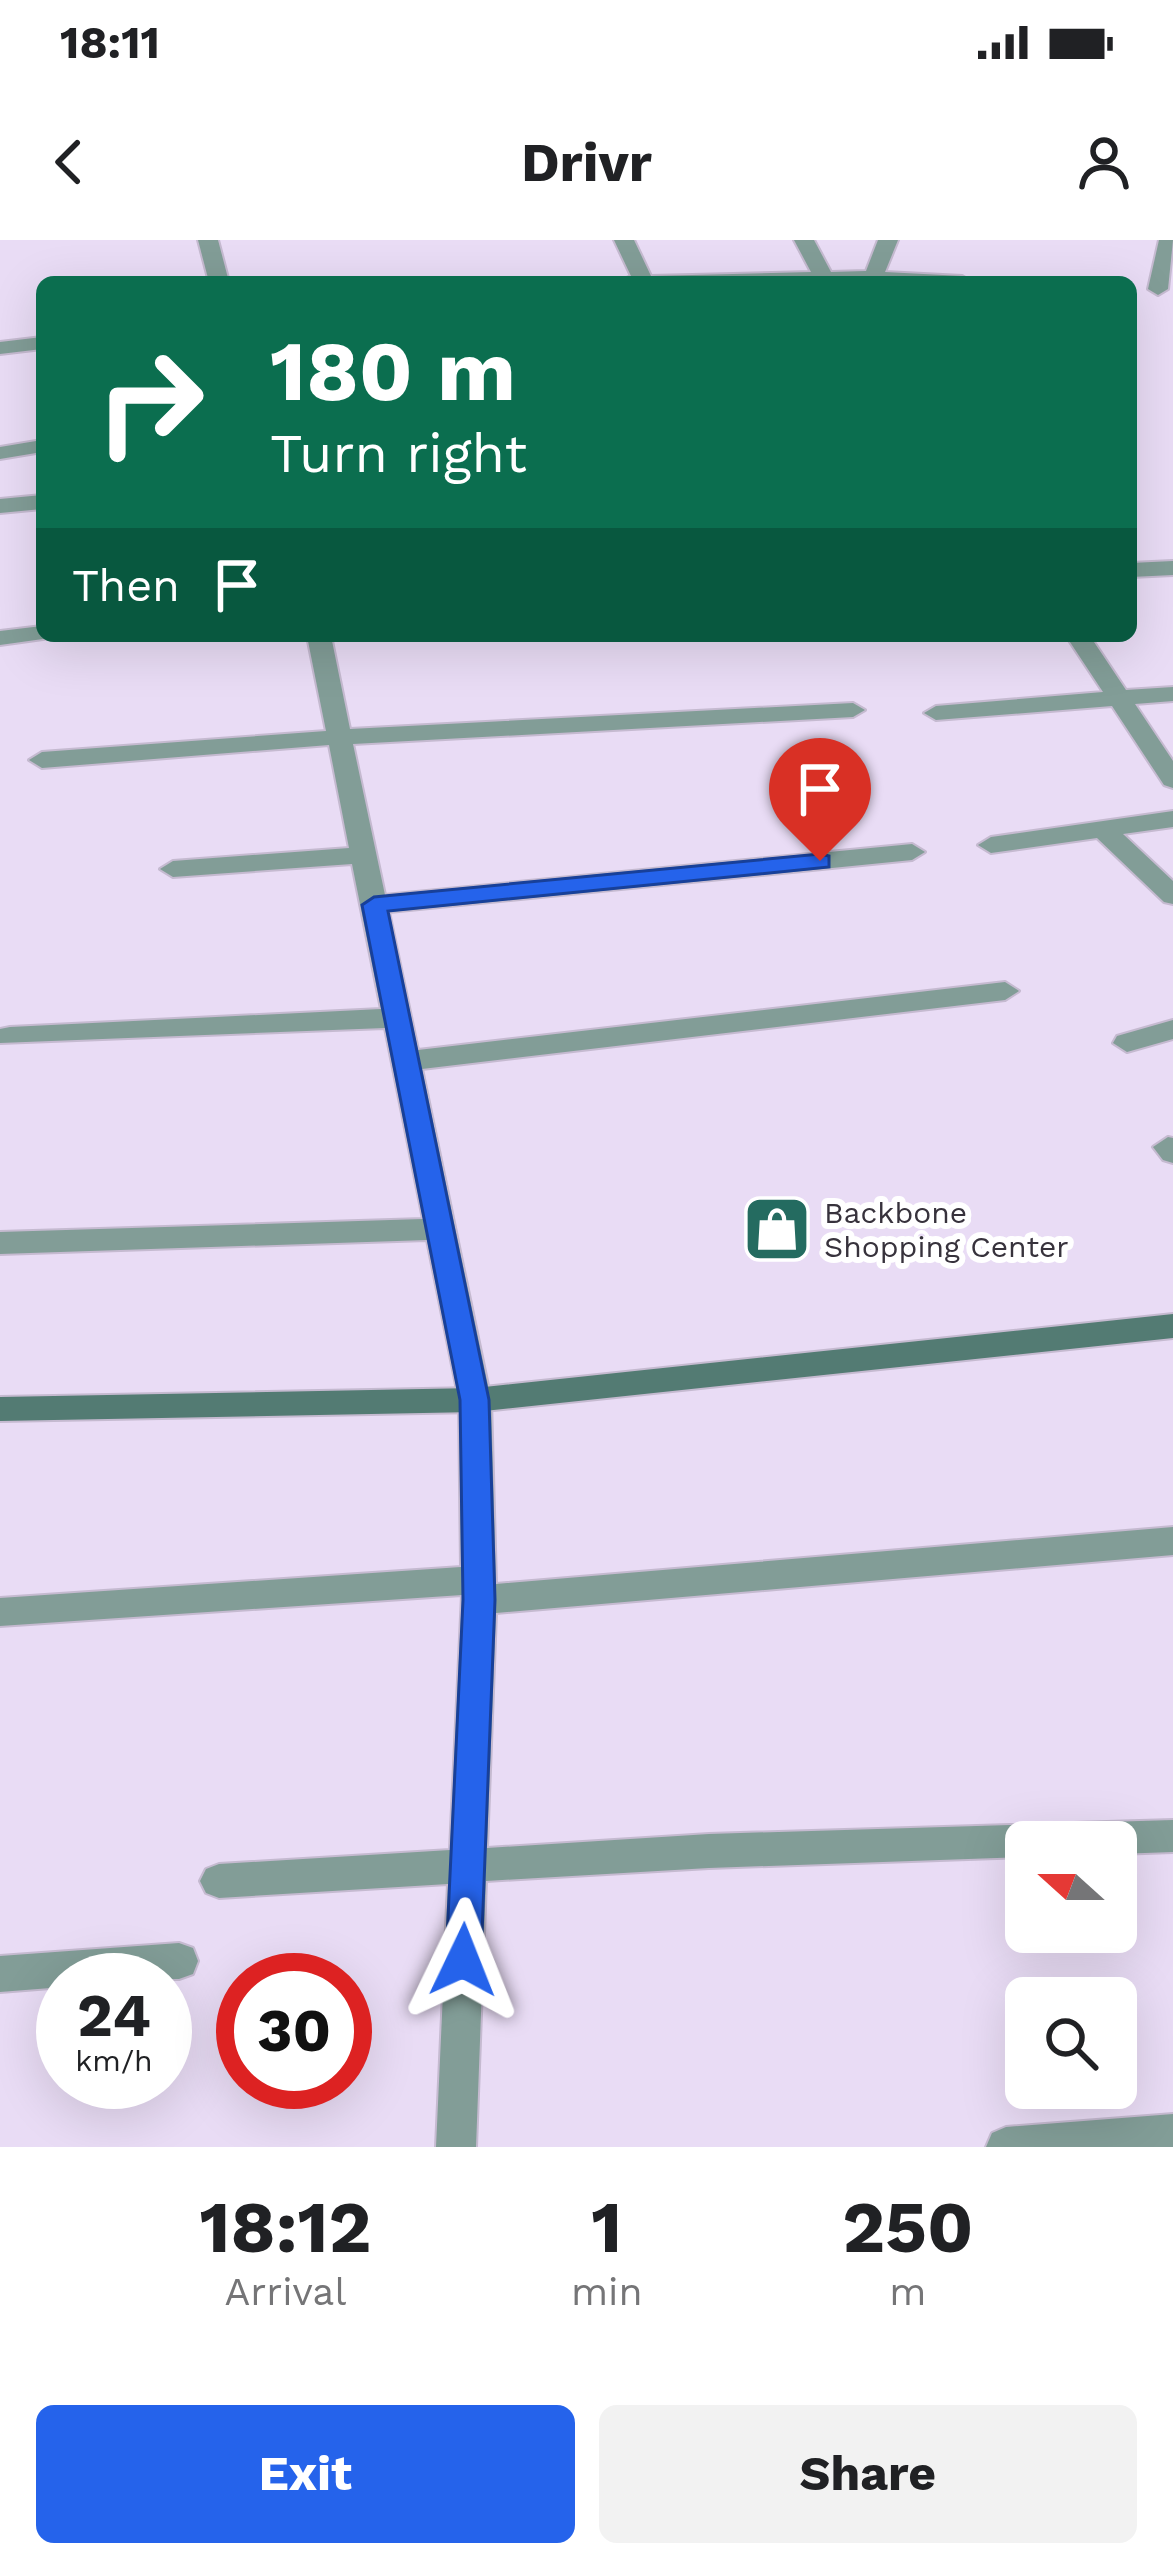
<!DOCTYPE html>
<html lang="en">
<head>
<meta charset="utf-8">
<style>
  body { margin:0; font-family:"Work Sans",sans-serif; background:#f2f2f2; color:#202124; height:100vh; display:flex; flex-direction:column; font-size:45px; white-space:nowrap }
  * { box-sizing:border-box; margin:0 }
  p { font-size:39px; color:#757577 }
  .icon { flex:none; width:66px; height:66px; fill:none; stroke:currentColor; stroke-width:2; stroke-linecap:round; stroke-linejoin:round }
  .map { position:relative; height:1907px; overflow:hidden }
  .panel { display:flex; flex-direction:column; background:#fff; flex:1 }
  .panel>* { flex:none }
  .top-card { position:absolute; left:36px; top:36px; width:1101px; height:366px; border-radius:18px; box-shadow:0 12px 48px #0002; background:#0b6e4f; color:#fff; overflow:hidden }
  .needle { width:78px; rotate:291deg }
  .buttons { position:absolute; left:1005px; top:1581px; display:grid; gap:24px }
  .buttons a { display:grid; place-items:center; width:132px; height:132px; border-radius:18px; background:#fff; box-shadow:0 12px 48px #0002; font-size:60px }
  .speed { position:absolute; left:36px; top:1713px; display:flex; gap:24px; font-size:60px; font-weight:700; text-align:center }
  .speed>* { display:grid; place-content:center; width:156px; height:156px; border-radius:50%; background:#fff; box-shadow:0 12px 48px #0002; line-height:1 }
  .speed small { font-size:30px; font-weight:400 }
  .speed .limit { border:18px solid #d22; background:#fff; color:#111 }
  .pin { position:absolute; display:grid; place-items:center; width:102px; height:102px; color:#fff; margin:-123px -51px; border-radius:50% 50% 50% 0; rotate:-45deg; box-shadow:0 0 12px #0007 }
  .pin .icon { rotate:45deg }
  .me { position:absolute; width:132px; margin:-66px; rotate:2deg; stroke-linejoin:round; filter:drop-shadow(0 0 9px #0008) }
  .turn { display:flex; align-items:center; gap:42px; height:252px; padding:0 36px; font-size:54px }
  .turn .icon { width:156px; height:156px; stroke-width:2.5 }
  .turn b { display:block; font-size:84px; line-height:102px }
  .then { display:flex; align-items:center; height:114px; padding:0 36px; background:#0003; gap:24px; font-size:45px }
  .eta { display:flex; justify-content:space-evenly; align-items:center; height:204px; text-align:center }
  .eta b { font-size:72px; font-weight:700; line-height:84px }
  .cta { display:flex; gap:24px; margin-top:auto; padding:24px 36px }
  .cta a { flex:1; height:138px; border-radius:18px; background:#2563eb; color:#fff; font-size:48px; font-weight:700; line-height:138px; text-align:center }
  .cta a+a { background:#f2f2f2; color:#202124 }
  .status { display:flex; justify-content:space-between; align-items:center; height:84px; padding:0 60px; background:#fff; direction:ltr }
  .status svg { height:33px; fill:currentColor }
  header { display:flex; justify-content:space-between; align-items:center; height:156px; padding:0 36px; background:#fff; font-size:54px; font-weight:700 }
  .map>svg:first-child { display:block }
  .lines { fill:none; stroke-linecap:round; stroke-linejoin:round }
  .minor-casing { stroke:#c5bad0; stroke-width:4 }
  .secondary-casing { stroke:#c5bad0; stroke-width:4 }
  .minor { fill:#829d97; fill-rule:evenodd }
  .secondary { fill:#537b73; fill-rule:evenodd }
  .route { fill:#2563eb; stroke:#184099; stroke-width:3 }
  .labels { text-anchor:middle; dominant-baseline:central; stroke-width:12; stroke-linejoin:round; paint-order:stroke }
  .poi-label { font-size:30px; fill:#37323c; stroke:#fff; text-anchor:start }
</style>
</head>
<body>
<div class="status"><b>18:11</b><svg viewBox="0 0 49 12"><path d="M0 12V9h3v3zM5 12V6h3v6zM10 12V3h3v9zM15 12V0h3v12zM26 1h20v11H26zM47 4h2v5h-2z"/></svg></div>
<header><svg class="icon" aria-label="back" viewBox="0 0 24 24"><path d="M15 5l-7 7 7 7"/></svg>Drivr<svg class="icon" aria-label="person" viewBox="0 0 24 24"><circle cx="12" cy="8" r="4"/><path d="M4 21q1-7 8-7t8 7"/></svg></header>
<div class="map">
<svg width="1173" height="1907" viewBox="0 0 1173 1907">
  <rect width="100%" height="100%" fill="#e9dcf5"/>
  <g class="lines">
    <defs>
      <g id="minor">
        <path d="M198,0H218L229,42H209Z"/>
        <path d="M614,0H634L651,36L811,32L794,0H814L831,32L866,31L878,0H898L885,32L962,36L972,42H617L631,36Z"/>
        <path d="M1159,0H1173L1168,49L1158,55L1148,49Z"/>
        <path d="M42,97V109L0,114V102Z"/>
        <path d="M42,200V212L0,219V207Z"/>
        <path d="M42,255V269L0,273V259Z"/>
        <path d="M1173,321V335L1131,337V323Z"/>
        <path d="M42,386V396L50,398L0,405V391Z"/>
        <path d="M307,396H331L350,489L853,463L865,470L853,477L353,504L385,655L912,604L925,612L912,620L389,672L418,810L1005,742L1019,751L1005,760L422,829L491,1160L496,1344L1173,1287V1315L496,1373L487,1608L709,1594L1173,1580V1612L1116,1614V1602H1026V1617L709,1628L486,1641L476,1907H436L448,1644L219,1658L206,1653L200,1641L206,1629L219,1624L450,1610L462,1355L0,1386V1358L461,1327L459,1160L427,1000L0,1014V992L423,979L385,788L0,803V789L10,787L381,769L352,624L173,637L160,629L173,621L349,608L329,505L42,528L29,520L42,512L326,491Z"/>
        <path d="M1066,396H1090L1126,450L1173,447V461L1135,464L1173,521V548L1164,545L1112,466L936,480L924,473L936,466L1103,452Z"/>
        <path d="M1173,571V587L1123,594L1173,641V664L1164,662L1097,598L991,613L978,605L991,597Z"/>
        <path d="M1173,780V799L1127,812L1113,803L1117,796Z"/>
        <path d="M1168,897L1173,898V923L1163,920L1153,907Z"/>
        <path d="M179,1703L193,1708L198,1721L193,1734L179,1739L63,1740V1747L0,1752V1716Z"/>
        <path d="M1173,1874V1907H986L992,1893L1006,1887Z"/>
      </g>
      <path id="secondary" d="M1173,1074V1098L475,1172L0,1181V1157L475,1148Z"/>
    </defs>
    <use href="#minor" class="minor-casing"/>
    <use href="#secondary" class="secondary-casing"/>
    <use href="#minor" class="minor"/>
    <use href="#secondary" class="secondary"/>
  </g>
  <path class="route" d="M820,614L829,616V627L388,671L489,1160L495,1360L481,1720L476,1732L463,1736L451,1732L446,1720L463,1360L460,1160L362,665L374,657Z"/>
  <defs>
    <symbol id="shop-square" viewBox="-11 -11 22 22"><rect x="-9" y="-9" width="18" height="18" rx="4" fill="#246b60" stroke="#fff"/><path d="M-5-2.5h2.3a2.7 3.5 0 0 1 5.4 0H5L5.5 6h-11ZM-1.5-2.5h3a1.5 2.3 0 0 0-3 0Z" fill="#fff"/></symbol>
  </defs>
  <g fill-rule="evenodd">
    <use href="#shop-square" x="739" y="951" width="76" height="76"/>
  </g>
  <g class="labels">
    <g class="poi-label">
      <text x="824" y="972">Backbone<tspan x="824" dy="34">Shopping Center</tspan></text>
    </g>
  </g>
</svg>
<div class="buttons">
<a><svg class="needle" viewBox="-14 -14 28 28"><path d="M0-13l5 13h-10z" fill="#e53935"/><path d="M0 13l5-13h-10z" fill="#757577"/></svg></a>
<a><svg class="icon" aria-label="search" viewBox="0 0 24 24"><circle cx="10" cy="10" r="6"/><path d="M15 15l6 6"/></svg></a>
</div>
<div class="speed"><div>24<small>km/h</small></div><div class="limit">30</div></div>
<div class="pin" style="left:820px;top:621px;background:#d93025"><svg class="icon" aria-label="arrive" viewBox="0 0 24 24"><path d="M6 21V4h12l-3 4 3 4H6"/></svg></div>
<svg class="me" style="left:463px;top:1720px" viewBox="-20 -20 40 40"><path d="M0-17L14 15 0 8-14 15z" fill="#2563eb" stroke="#fff" stroke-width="4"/></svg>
<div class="top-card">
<div class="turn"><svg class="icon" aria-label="right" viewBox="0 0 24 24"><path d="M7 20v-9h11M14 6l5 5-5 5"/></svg><div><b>180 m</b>Turn right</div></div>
<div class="then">Then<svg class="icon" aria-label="arrive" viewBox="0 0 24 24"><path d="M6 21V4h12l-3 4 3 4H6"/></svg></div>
</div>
</div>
<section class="panel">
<div class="eta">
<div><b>18:12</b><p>Arrival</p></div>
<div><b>1</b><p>min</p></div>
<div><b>250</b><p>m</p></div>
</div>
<div class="cta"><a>Exit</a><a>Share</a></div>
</section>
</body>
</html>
